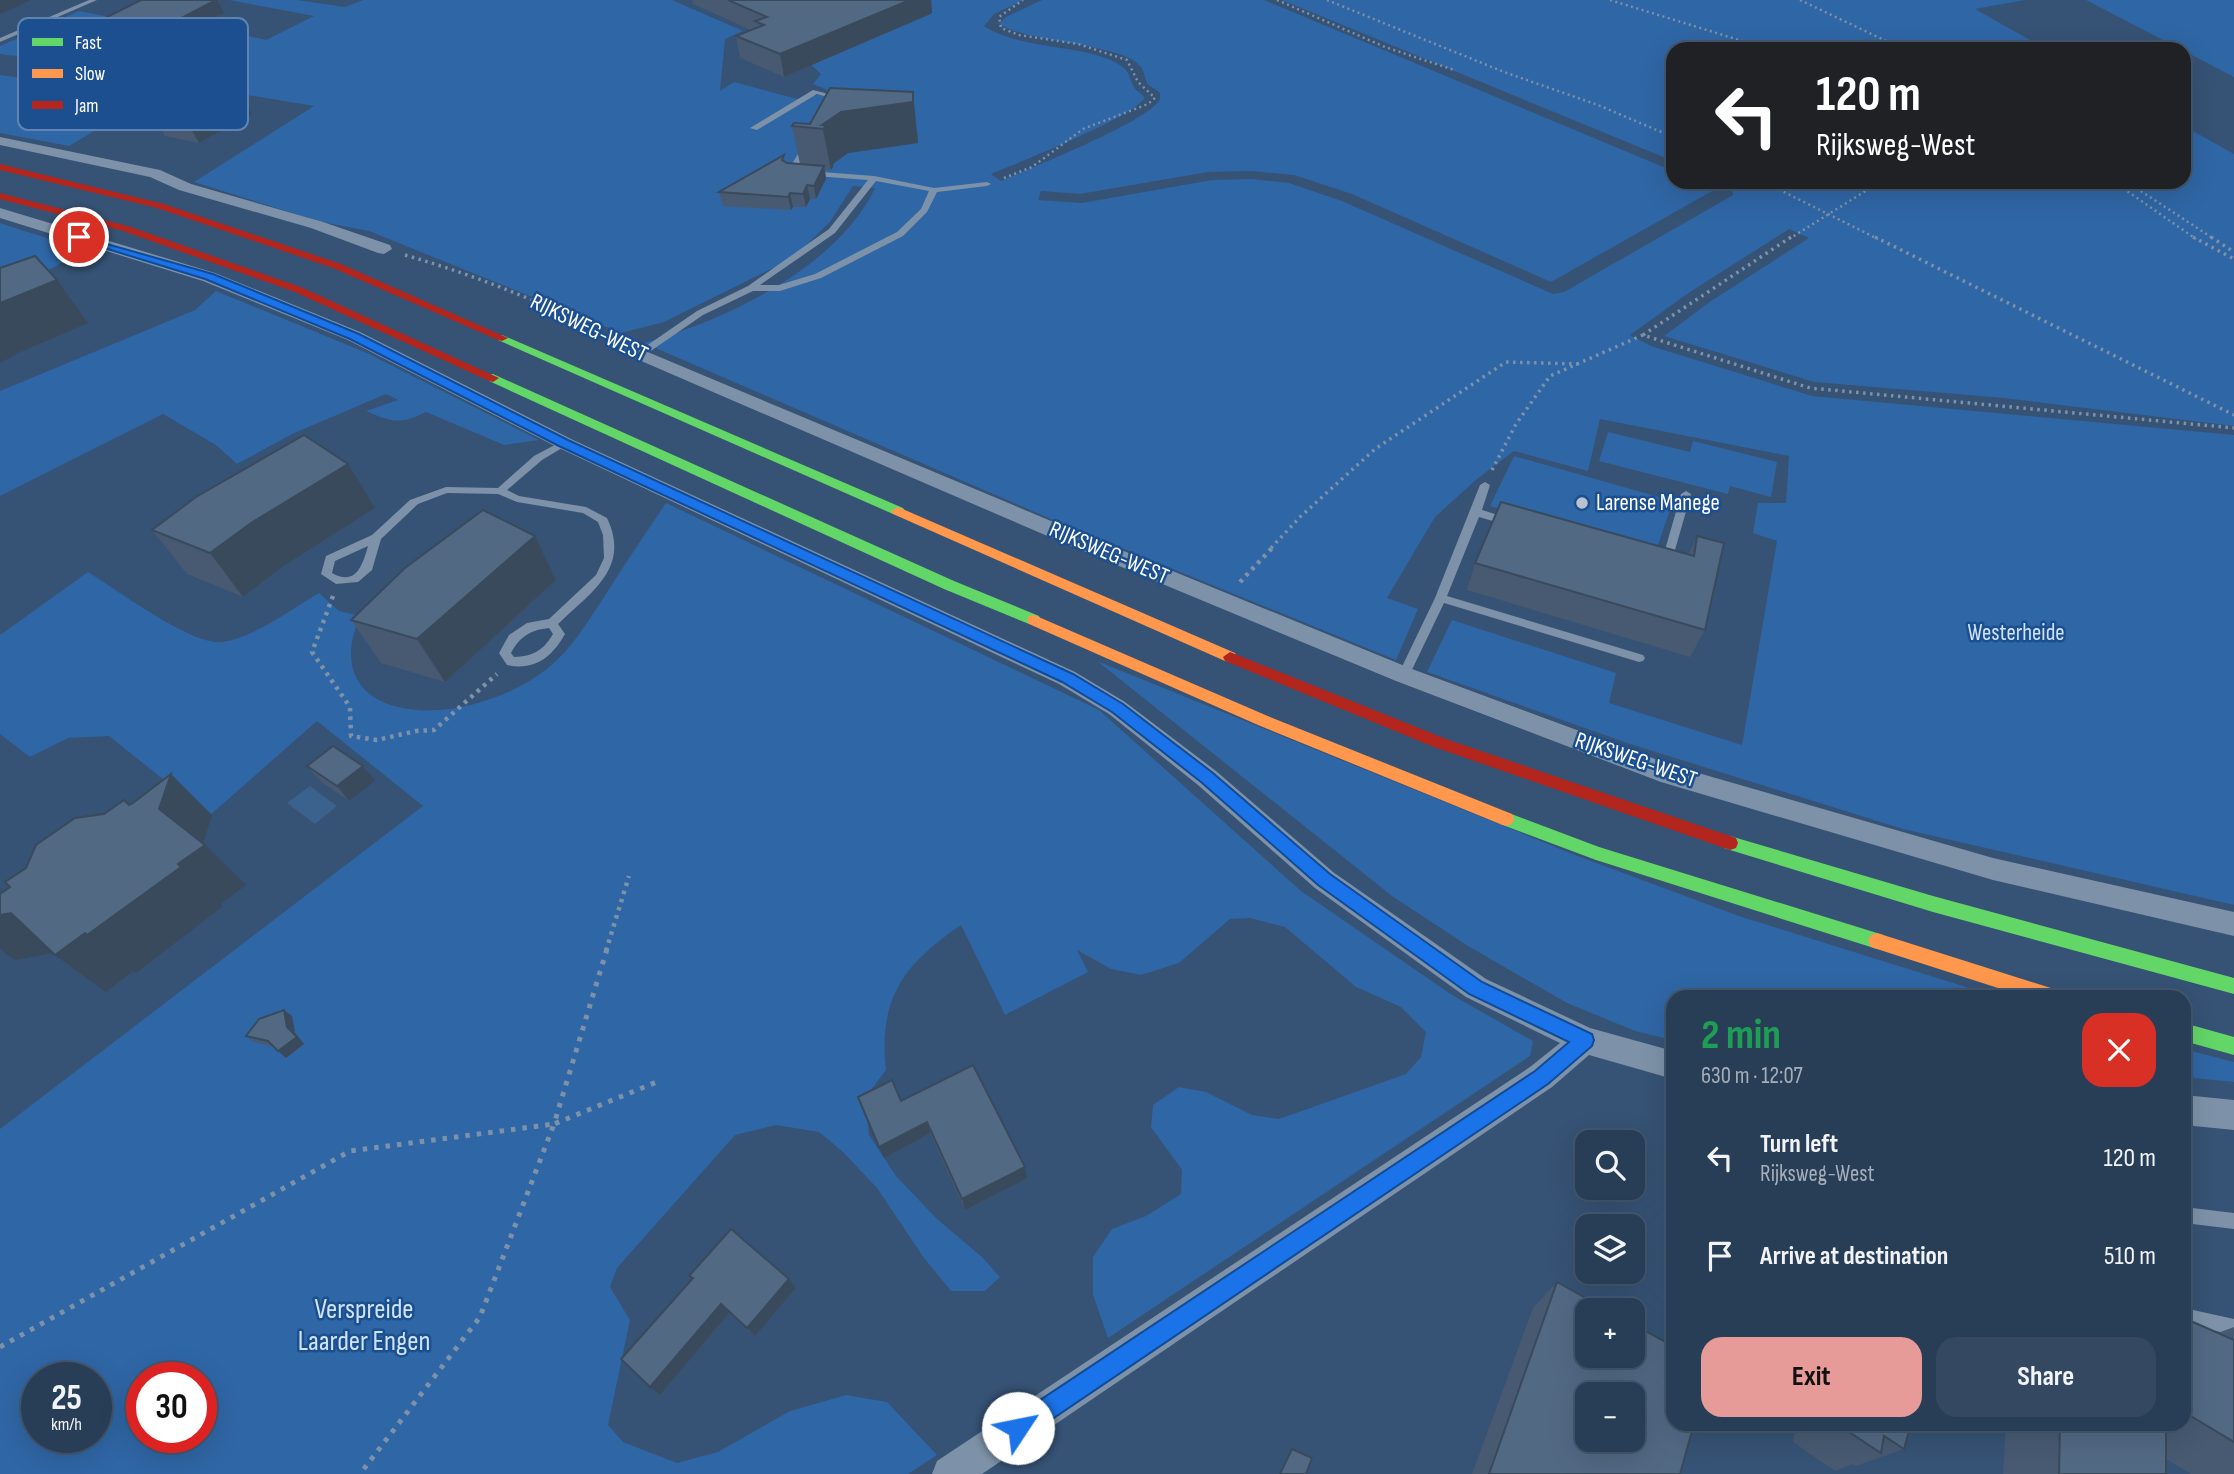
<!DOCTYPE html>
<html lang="en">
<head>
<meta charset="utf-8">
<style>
  body { margin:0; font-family:"Sofia Sans Condensed",sans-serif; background:#344961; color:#f1f3f6; height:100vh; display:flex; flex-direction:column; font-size:26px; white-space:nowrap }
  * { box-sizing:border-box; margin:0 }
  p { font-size:23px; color:#a5aeba }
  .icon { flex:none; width:38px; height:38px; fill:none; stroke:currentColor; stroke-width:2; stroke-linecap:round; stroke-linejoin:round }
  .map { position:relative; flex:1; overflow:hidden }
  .drawer { position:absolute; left:1666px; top:990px; width:525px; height:441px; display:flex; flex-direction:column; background:#283e57; border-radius:21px; box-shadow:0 7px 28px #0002,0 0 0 2px #44576d }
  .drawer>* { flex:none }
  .guide { position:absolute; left:1666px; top:42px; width:525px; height:147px; border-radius:21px; box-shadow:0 7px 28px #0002,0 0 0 2px #44576d; background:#202124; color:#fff; overflow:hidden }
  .fabs { position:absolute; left:1575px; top:1130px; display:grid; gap:14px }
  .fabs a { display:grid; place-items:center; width:70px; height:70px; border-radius:14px; background:#283e57; box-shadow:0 7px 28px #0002,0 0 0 2px #44576d; font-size:35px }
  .speed { position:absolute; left:21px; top:1362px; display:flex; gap:14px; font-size:35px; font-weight:700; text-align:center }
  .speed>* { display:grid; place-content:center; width:91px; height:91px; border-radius:50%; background:#283e57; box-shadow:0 7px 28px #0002,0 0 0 2px #44576d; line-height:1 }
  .speed small { font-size:18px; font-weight:400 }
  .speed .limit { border:10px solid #d22; background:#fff; color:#111 }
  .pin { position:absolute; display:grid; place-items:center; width:60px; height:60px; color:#fff; margin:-30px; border:4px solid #fff; border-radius:50%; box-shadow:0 2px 7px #0007 }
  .me { position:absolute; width:77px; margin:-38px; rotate:56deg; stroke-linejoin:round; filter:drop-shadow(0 0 5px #0008) }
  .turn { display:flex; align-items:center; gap:24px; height:147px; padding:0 35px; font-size:32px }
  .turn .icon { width:91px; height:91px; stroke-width:2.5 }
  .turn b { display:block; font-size:49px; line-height:60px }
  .round { display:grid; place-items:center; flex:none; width:74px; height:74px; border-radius:21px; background:#344961 }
  .overview { display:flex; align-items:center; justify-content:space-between; height:119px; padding:0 35px }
  h1 { font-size:42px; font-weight:700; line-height:52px; color:#1e9e55 }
  .button { display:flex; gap:14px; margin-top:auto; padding:14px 35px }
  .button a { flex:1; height:80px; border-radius:21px; background:#e69b98; color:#111; font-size:28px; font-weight:700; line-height:80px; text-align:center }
  .button a+a { background:#344961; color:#f1f3f6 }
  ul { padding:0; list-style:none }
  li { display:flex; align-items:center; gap:21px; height:98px; padding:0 35px }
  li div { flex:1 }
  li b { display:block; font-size:26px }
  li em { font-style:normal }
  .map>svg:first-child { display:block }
  .green { fill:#2f66a5; fill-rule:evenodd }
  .water { fill:#3b618d }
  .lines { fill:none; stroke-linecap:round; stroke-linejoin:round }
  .path-far3 { stroke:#7d92a8; stroke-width:2.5; stroke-dasharray:2 3.5; stroke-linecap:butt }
  .path-far2 { stroke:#7d92a8; stroke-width:3.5; stroke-dasharray:2.5 4.5; stroke-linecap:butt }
  .path-far1 { stroke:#7d92a8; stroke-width:4.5; stroke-dasharray:3.5 5; stroke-linecap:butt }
  .path { stroke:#7d92a8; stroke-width:5; stroke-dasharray:4.5 7; stroke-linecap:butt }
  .lane { fill:#7d92a8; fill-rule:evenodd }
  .street { fill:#7d92a8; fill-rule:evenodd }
  .fast { fill:#63d668; fill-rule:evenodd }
  .slow { fill:#ff974d; fill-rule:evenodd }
  .jam { fill:#b3261e; fill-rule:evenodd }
  .wall { fill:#475a72 }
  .shaded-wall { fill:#394a5c }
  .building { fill:#526984; stroke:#394a5c; stroke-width:2; fill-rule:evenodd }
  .route { fill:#1a73e8; stroke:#114b97; stroke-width:2 }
  .poi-dot { fill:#b9c2ce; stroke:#1b4f8f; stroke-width:2.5 }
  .labels { text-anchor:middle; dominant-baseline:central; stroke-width:5; stroke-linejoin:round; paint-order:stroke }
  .street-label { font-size:23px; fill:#fff; stroke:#1b4f8f }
  .poi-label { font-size:23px; fill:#fff; stroke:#1b4f8f; text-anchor:start }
  .park-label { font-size:23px; fill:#cfe3fa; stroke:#1b4f8f }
  .near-park-label { font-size:28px; fill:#cfe3fa; stroke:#1b4f8f }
  .key { fill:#1b4f8f; stroke:#5f84b1; stroke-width:2 }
  .key-label { font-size:19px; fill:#fff }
</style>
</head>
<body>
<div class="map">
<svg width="2234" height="1474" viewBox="0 0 2234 1474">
  <rect width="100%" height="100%" fill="#365274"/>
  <g class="green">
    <path d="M229,0H297L345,7L363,0H672L743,31L725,39L720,91L734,82L797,99L832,92L813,84L821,74L811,65L931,14L897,0H1024L994,14L984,26C1023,52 1094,43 1124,68C1130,72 1130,81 1134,87C1137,92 1142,93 1145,98C1128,120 1022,161 991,174L1001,181C1030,168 1150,121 1160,99V93C1156,89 1150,87 1147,83C1145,78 1144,71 1141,67C1125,44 1029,43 999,24L1006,17L1042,0H1264L1673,171V182H1698L1714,190L1551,282L1352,194L1294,175L1252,171L1208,172L1080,194L1041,191L1038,200L1082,203L1212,180L1252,179L1289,183L1342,201L1553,294L1564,292L1733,195L1732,187L1721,182H2184V126L2234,154V426L2004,398L1814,382L1664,336L1711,301L1809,238L1789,229L1690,292L1630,335L1651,346L1812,396L2234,435V905L1903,829L1630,744L1427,672L1452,620L1616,673L1609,703L1742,745L1777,541L1753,533L1758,503H1786L1789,456L1600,419L1588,471L1514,451L1477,479L1435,517L1387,598L1418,609L1396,660L1053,520L644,343C725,320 837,268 875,188L853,186L830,222L800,251L779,265L664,322L621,333L369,231L321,222L194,182L314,106L175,83L69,146L0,133V75L136,92L159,79L118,71L153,51L196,59L219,45C197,25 71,34 39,39L33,42L35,46C26,59 14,56 0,54V46L79,11L176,30L198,25L266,40L314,16Z"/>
    <path d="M1282,0H2025L1975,9L2046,49H1673V161Z"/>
    <path d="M2086,0H2234V77Z"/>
    <path d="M0,223L9,226L85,250L0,297Z"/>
    <path d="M216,291L367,353L539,440L504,445L426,412C401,425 391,422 366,411L398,400L386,394L292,434L237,464L216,445L163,414L0,496V391L195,310Z"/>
    <path d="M1608,432L1690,452L1693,441L1777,462L1771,497L1730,486L1728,494L1599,461Z"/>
    <path d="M1514,456L1673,501L1655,554L1490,506Z"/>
    <path d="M666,503L1099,710L1301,891L1452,995L1533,1041L1530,1056L1108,1338L1093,1295V1257L1112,1229L1146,1216L1181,1194L1182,1170L1151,1127L1153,1105L1179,1087L1206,1092L1252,1115L1279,1119L1406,1074L1421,1057L1426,1032L1401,1007L1356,987L1285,927L1250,918L1230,919L1179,963L1141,975L1111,969L1077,950L1088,972L1005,1015L961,925C904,964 878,998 886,1070L865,1098L869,1135L896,1176L937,1219L982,1257L1000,1277L985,1291H951L924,1258L877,1188L843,1152L819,1132L776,1125L735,1135L617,1268L610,1287L630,1320L608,1425L623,1442L677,1463L718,1452L790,1411L846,1395L887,1402L937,1455L908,1474H0V1129L423,806L317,721L209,816L109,736L68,738L30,757L0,734V635L88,572C116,589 192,646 222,642C256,637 289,610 319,593L339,611L360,616C326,696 395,720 461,707C492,701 523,688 548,668C572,649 587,622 604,597C624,565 645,534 666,503ZM37,1377H96V1437H37ZM142,1377H201V1437H142Z"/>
    <path d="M1097,661L1575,855L1739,916L1998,997L1673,998V1040L1635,1031L1567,1003L1468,946L1392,896Z"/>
    <path d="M2184,1049L2234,1062V1082L2184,1077Z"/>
  </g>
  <path class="water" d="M310,786L337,806L315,824L287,803Z"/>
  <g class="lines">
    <g class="path-far3">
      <path d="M1277,0L1385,47L1454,70"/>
      <path d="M1327,0L1504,72L1598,105L1673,137"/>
      <path d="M1610,0L1768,49"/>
      <path d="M1800,0L1903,49"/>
      <path d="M1004,178L1032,167L1083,129L1148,104L1155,98L1138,82L1127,60L1078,44L1019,35L1001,28L999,17L1023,0"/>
      <path d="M1764,182L1878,239"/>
      <path d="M2114,182L2196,239"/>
      <path d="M2127,182L2214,239"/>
      <path d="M1789,239L1880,182"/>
    </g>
    <g class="path-far2">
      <path d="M1791,237L1643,335L1810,388L2234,428"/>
      <path d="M1875,237L2234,415"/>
      <path d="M2193,237L2234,259"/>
      <path d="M2211,237L2234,252"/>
      <path d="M405,255C480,277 544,302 613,340"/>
      <path d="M1492,470L1516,424L1550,376L1643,335"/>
      <path d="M1271,548L1300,517L1375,449L1506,362L1578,364"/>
    </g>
    <g class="path-far1">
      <path d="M1240,582L1273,547"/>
      <path d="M333,596L312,652L350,707L351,736L377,740L416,731L434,730L497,674"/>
      <path d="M606,951L629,876"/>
    </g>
    <g class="path">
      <path d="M607,949L554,1124L659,1081"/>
      <path d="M0,1347L350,1151L554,1124L480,1317L360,1474"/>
    </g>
    <g class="lane">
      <path d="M89,0H97L0,42V38Z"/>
      <path d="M813,90L840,97L833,102L829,100L831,98L817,94L757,130L750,128Z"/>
      <path d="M804,144L811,146L796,170L874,176L934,188L987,182L991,184L987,186L937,192L927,212L903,236L821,278L780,291H753L703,315L642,357H636V353L697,311L748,286L829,229L868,180L788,174L787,172ZM876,181L929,191L921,209L897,232L815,274L779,285H760L835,233Z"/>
      <path d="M564,440L567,441V445L542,460L507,490L519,496L586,507L607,518C631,568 591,592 558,624L565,634C552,657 535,671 507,665L499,653L509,635L527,623L549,619L596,575L604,558L603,535L598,522L583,513L517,502L498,494L447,493L418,504L381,539L372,570L358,582L336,584L321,574L326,556L372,535L410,500L446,487L498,488L534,456ZM368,546C363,564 356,587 332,573L335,561ZM549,628L553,634C543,651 533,656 514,657L511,653C520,636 531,630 549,628Z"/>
      <path d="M1485,482L1490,485L1482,510L1514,520L1515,522L1510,526L1479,517L1447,596L1643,655L1645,658L1643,661L1639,662L1444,603L1408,678H1400L1398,675L1435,598L1480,485Z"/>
      <path d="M1686,491L1691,494L1671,564L1670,567H1662L1661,564L1681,494Z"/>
      <path d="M2184,1207L2234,1213V1229L2184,1223Z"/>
      <path d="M2184,1308L2234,1319V1335L2184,1324Z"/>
    </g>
    <g class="street">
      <path d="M0,137L160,170L191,184L323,222L390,245L392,249L384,254L378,253L311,228L179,190L150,177L0,145Z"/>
      <path d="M0,208L215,273L360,332L571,439L1075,672L1125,702L1216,771L1333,872L1486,979L1590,1028L1673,1051V1079L1589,1055L1552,1087L982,1474H932L937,1461L1530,1067L1560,1043L1466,997L1315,888L1198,785L1109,714L1059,684L557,447L348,340L203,281L0,218Z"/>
      <path d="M631,345L1075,531L1412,669L1674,766L1993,858L2234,912V936L1993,880L1661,782L1396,681L1059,541L625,354L622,350L625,346Z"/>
      <path d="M2184,1095L2234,1100V1130L2184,1125Z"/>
    </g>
    <g class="fast">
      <path d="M502,335L903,508L905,511L898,515L893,514L498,340V336Z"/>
      <path d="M493,374L954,581L1039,616L1041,620L1039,624H1029L944,589L489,381V375Z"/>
      <path d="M1506,812L1599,847L1877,933L1883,935L1886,941L1883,947L1877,949L1596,860L1500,824L1498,819L1500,814Z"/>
      <path d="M1730,836L1933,896L2234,978V994L1933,912L1730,850L1724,848L1722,843L1724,838Z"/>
      <path d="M2184,1023L2234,1037V1055L2184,1041Z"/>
    </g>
    <g class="slow">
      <path d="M898,507L1235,653L1237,657L1230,662L1225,661L893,514L891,511Z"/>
      <path d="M1034,615L1270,717L1512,814L1514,819L1512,824L1506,826L1500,824L1258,725L1029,624L1027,620L1029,616Z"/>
      <path d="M1877,933L2057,990L2064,992L2066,998H2029L1877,949L1871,947L1868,941L1871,935Z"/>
    </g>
    <g class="jam">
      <path d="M0,164L164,204L341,264L508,338L502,341L498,340L333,268L157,208L0,170Z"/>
      <path d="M0,193L131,227L303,288L499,378L493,382L489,381L295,292L123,231L0,199Z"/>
      <path d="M1230,652L1446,739L1736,838L1738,843L1736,848L1730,850L1434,747L1225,661L1223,657Z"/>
    </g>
  </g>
  <g class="wall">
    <path d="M692,0H931L932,13L784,77L740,58L736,36L751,30L693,4Z"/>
    <path d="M224,13L188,32L127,70L62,58L53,44Z"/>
    <path d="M231,74L252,114L199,143L165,136L141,95Z"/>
    <path d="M792,126L918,133V143L848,153L833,164V167L831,170H825L826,179L816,199H810L806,207H793L791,210L723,206L719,192L784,155L785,162L787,163L800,164Z"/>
    <path d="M375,508L282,567L243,597L187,574L152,530Z"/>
    <path d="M535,536L556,580L445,682L381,663L351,620Z"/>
    <path d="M1697,536L1705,630L1690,657L1467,590L1475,563L1688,555Z"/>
    <path d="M307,766L375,781L349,801L320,781Z"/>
    <path d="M292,1016L295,1033L304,1044L286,1058L274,1047L254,1042L246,1036Z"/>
    <path d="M858,1097L901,1101L1027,1178L965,1210L930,1133L884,1158Z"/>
    <path d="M689,1276L789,1279L796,1288L755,1336L729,1313L660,1395L692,1279Z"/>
    <path d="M1557,1282L1680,1474H1472L1533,1308Z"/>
    <path d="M2184,1318L2218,1333L2234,1327V1474H2191L2166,1459V1474H2003L2006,1424H2184Z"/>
    <path d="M1794,1424H1911L1904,1449L1856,1466L1853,1464L1835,1471L1793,1442L1796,1426Z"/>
  </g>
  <g class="shaded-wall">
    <path d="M0,0H31L0,14Z"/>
    <path d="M216,0H217L224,13L188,32L127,70L119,56L181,18Z"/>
    <path d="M910,0H931L932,13L784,77L780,54Z"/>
    <path d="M231,74L252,114L199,143L176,102Z"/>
    <path d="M913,92L918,143L848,153L833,164V167L831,170L822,125L841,112Z"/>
    <path d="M824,166L826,179L816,199L814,186Z"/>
    <path d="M807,185L810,199L806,207L803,194Z"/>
    <path d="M790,193L793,207L791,210L788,197Z"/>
    <path d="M57,280L88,323L18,353L0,363V303Z"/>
    <path d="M348,464L375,508L282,567L243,597L210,553L251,523Z"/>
    <path d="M535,536L556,580L445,682L417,639Z"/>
    <path d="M363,766L375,781L349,801L337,786Z"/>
    <path d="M171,774L212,815L202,847L205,845L246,885L221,904L223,906L136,973L87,935L178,864L159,809Z"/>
    <path d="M11,913L85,933L133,971L106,992L55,955L58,952L15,960L0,949V915Z"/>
    <path d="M284,1010L292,1016L295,1033L304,1044L286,1058L278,1051L287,1027Z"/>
    <path d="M927,1122L930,1133L884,1158L879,1147Z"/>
    <path d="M1025,1167L1027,1178L965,1210L962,1199Z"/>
    <path d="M789,1279L796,1288L755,1336L747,1328Z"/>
    <path d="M721,1304L729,1313L660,1395L650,1387Z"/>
  </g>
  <g class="building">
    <path d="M141,0H216L181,18L119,56L53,44Z"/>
    <path d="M728,0H910L780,54L736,36L764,25L755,21L767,17Z"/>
    <path d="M830,88L913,92V102L841,112L822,125H825L824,129L792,126L794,123L810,124Z"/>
    <path d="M784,155L782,160L787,163L824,166L814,186L807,185L803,194L790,193L788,197L719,192Z"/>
    <path d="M35,256L57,280L0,303V268Z"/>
    <path d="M304,435L348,464L251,523L210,553L152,530L196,497Z"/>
    <path d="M1501,502L1694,556L1697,536L1724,543L1705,630L1475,563Z"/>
    <path d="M483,510L535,536L417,639L351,620L405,568Z"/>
    <path d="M333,746L363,766L337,786L307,766Z"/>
    <path d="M171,774L159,809L205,845L178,864L181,867L87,935L85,933L55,955L11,913L0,915V894L10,887L5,882L26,868L36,845L75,818L104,814L124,800L129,805L133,803Z"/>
    <path d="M284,1010L287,1027L297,1037L278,1051L268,1041L246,1036L259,1019Z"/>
    <path d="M973,1065L1025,1167L962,1199L927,1122L879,1147L858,1097L892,1080L901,1101Z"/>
    <path d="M731,1229L789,1279L747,1328L721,1304L650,1387L621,1359L693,1278L689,1276Z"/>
    <path d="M1557,1282L1609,1311H1587V1356H1633V1324L1673,1346V1424H1694L1680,1474H1489ZM1587,1395H1633V1440H1587Z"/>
    <path d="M2184,1318L2234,1340V1442L2184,1412Z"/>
    <path d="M1837,1424H1911L1904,1449L1884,1436L1881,1453Z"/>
    <path d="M2060,1424H2166V1474H2059Z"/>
    <path d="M1292,1449L1312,1458L1306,1474H1280Z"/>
  </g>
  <path class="route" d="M75,235L213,274L359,334L568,440L1073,674L1123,704L1213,773L1330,874L1482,982L1592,1034L1594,1040L1592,1046L1548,1084L1027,1436L1018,1440L1010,1436L1007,1428L1010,1420L1535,1071L1569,1042L1469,994L1318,885L1201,782L1112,712L1062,682L559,446L350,339L205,279L75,239Z"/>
  <circle class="poi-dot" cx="1582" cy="503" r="7"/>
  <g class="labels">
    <g class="street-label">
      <text transform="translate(589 328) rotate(26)">RIJKSWEG-WEST</text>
      <text transform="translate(1109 553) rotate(23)">RIJKSWEG-WEST</text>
      <text transform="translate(1636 760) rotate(19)">RIJKSWEG-WEST</text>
    </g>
    <g class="poi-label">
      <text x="1596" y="503">Larense Manege</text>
    </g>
    <g class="park-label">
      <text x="2016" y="633">Westerheide</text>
    </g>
    <g class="near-park-label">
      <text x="364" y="1309">Verspreide<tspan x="364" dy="32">Laarder Engen</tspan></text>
    </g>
  </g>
  <rect x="18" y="18" width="230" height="112" rx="10" class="key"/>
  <rect x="32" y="38" width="31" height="8" fill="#63d668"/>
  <rect x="32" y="69" width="31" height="9" fill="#ff974d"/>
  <rect x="32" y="101" width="31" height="8" fill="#b3261e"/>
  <g class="key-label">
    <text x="75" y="49">Fast</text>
    <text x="75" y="80">Slow</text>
    <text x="75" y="112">Jam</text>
  </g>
</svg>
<div class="fabs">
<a><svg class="icon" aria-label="search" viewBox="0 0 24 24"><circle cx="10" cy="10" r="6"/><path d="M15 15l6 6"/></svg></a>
<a><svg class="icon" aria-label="layers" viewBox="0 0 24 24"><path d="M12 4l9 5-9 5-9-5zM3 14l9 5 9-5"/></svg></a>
<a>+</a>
<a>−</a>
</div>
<div class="speed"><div>25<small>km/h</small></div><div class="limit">30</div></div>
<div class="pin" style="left:79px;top:237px;background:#d93025"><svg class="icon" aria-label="arrive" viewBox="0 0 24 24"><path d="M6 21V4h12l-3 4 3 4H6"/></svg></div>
<svg class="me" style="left:1018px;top:1428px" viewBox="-20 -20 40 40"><circle r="19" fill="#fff"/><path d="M0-13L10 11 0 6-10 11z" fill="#1a73e8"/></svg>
<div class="guide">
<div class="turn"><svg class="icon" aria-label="left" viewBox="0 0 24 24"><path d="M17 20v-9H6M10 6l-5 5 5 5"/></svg><div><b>120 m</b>Rijksweg-West</div></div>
</div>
<section class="drawer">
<div class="overview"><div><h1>2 min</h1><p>630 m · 12:07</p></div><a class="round" style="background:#d93025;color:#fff"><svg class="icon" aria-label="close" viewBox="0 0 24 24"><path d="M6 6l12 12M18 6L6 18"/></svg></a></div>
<ul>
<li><svg class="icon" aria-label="left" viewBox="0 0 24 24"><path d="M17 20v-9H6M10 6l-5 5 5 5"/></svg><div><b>Turn left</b><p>Rijksweg-West</p></div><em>120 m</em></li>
<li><svg class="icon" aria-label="arrive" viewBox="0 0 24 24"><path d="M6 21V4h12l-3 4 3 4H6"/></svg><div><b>Arrive at destination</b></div><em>510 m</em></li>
</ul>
<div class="button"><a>Exit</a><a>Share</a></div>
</section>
</div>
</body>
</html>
